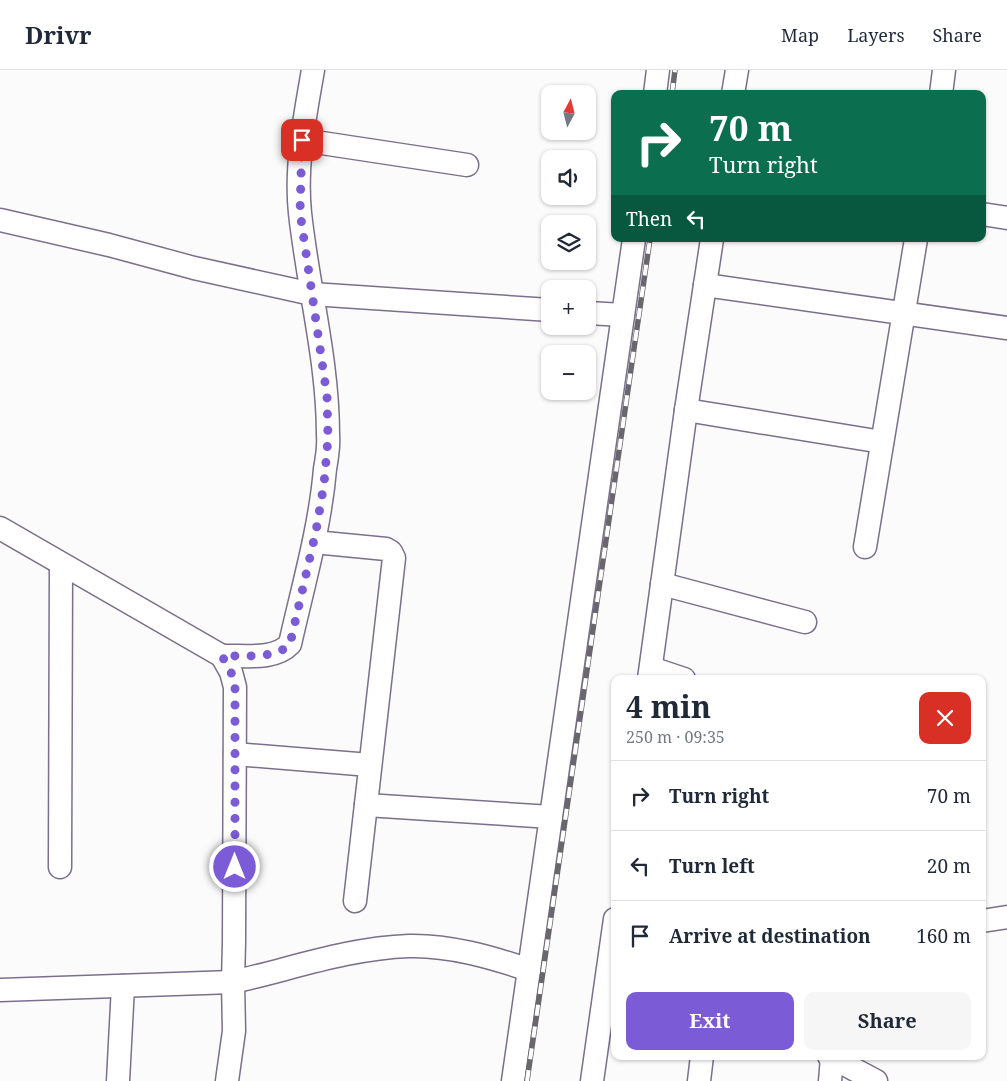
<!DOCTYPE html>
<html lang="en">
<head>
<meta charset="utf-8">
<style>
  body { margin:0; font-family:"Noto Serif",serif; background:#f6f6f7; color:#1f2937; height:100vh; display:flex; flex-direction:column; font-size:19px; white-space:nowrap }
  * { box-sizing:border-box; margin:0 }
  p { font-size:16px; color:#747a83 }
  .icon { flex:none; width:28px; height:28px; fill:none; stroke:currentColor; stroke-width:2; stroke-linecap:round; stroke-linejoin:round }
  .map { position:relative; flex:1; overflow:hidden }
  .details { position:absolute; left:611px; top:605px; width:375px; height:385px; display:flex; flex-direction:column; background:#fff; border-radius:10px; box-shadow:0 1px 4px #0004 }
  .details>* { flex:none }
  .banner { position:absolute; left:611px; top:20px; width:375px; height:152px; border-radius:10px; box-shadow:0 1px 4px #0004; background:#0b6e4f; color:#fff; overflow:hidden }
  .needle { width:32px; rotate:7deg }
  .controls { position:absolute; left:541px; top:15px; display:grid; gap:10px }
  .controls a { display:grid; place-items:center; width:55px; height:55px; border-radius:10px; background:#fff; box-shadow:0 1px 4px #0004; font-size:25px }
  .pin { position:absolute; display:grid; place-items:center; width:42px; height:42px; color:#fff; margin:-21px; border-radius:10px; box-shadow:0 2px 8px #0006 }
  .me { position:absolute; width:55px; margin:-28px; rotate:0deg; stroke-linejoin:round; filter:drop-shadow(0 0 4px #0008) }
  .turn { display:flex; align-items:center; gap:18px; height:105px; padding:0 15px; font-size:22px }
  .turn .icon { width:65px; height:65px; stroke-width:2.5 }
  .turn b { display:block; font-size:35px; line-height:42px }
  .then { display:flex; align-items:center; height:48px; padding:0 15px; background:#0003; gap:10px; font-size:19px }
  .round { display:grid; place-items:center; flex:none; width:52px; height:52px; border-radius:10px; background:#f6f6f7 }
  .overview { display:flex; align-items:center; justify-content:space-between; height:85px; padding:0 15px }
  h1 { font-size:30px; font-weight:700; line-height:38px }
  .cta { display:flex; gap:10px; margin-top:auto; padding:10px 15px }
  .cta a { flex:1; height:58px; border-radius:10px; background:#7c5cd6; color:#fff; font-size:20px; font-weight:700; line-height:58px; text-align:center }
  .cta a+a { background:#f6f6f7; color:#1f2937 }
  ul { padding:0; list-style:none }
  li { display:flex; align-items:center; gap:15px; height:70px; padding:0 15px; border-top:1px solid #e0e1e3 }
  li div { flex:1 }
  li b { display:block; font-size:19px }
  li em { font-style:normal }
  header { display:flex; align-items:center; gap:30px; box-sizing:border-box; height:70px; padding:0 25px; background:#fff; border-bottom:1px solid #e0e1e3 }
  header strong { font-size:24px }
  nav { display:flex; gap:28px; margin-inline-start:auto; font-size:18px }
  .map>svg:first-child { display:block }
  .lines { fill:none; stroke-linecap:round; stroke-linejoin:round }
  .street-casing { stroke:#7b6f8c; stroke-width:25 }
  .street { stroke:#fff; stroke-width:22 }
  .rail-casing { stroke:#69666d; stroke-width:5.5 }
  .rail { stroke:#fff; stroke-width:4; stroke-dasharray:11; stroke-linecap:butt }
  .route { stroke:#7c5cd6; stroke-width:9; stroke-dasharray:0 16.2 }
</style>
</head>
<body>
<header>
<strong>Drivr</strong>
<nav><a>Map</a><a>Layers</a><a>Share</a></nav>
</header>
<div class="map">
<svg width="1007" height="1011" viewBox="0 0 1007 1011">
  <rect width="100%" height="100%" fill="#fbfbfb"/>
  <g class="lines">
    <defs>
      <g id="street">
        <path d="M655,24L658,0"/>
        <path d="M733,24L737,0"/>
        <path d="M941,24L944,0"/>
        <path d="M302,70L467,95"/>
        <path d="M982,144L1007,148"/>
        <path d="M0,150L109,175L194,198L312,224L550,240"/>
        <path d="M705,215L1007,258"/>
        <path d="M588,243L623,245"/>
        <path d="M686,340L882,372"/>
        <path d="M0,458L222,586L231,602L235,617L234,872L233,912L234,961L227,1011"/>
        <path d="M314,472L386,479L391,482L394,488L355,831"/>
        <path d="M865,477L916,169"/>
        <path d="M662,514L805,552"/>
        <path d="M222,586C243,585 274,591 290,574C303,516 320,458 325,399C327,388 329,376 328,365C328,290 308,217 300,143C295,96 305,46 313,0"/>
        <path d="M651,598L684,609"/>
        <path d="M649,609L686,340L712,169"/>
        <path d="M235,684L370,695"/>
        <path d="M366,735L551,747"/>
        <path d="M60,797L61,494"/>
        <path d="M982,851L1007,847"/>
        <path d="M0,920L233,912C291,899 349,878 409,876C449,875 491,887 529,900"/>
        <path d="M829,986L876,1011"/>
        <path d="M118,1011L123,916"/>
        <path d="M513,1011L634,169"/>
        <path d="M592,1011L615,849"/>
        <path d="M699,1011L702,986"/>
        <path d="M830,1011L832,988"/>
      </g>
    </defs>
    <use href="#street" class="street-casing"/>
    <use href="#street" class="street"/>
    <defs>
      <g id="rail">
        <path d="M672,24L675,0"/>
        <path d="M527,1011L650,169"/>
      </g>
    </defs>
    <use href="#rail" class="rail-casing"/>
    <use href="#rail" class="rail"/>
  </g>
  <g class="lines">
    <path class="route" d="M235,797V617L231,602L222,586C243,585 275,590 290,574L316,461L324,414L328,368L327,326L300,142L302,70"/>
  </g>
</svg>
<div class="controls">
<a><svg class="needle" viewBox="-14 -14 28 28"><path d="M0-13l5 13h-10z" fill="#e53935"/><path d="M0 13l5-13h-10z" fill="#747a83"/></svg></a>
<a><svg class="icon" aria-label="sound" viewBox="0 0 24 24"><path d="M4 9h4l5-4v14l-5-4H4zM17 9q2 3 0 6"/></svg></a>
<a><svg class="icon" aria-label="layers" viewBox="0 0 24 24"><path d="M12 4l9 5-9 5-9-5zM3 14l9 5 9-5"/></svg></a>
<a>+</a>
<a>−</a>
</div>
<div class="pin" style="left:302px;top:70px;background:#d93025"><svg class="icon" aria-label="arrive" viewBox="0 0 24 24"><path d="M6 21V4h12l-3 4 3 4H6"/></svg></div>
<svg class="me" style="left:235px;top:797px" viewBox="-20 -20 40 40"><circle r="17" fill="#7c5cd6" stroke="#fff" stroke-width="3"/><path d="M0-11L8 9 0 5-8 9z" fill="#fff"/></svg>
<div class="banner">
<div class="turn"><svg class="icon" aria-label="right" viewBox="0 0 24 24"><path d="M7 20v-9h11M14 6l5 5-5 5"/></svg><div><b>70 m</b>Turn right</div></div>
<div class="then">Then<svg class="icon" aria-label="left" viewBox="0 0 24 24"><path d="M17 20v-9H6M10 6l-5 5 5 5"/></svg></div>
</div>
<section class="details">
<div class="overview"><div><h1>4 min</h1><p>250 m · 09:35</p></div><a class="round" style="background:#d93025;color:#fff"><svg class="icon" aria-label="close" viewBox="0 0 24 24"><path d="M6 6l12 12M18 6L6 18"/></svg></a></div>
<ul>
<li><svg class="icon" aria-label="right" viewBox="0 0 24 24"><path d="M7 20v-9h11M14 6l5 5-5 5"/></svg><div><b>Turn right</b></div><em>70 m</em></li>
<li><svg class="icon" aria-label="left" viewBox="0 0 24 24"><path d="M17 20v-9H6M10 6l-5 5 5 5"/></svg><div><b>Turn left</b></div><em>20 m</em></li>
<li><svg class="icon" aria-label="arrive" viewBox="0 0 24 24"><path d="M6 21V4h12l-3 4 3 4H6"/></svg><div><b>Arrive at destination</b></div><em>160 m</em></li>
</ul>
<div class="cta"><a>Exit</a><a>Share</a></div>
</section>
</div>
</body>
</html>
